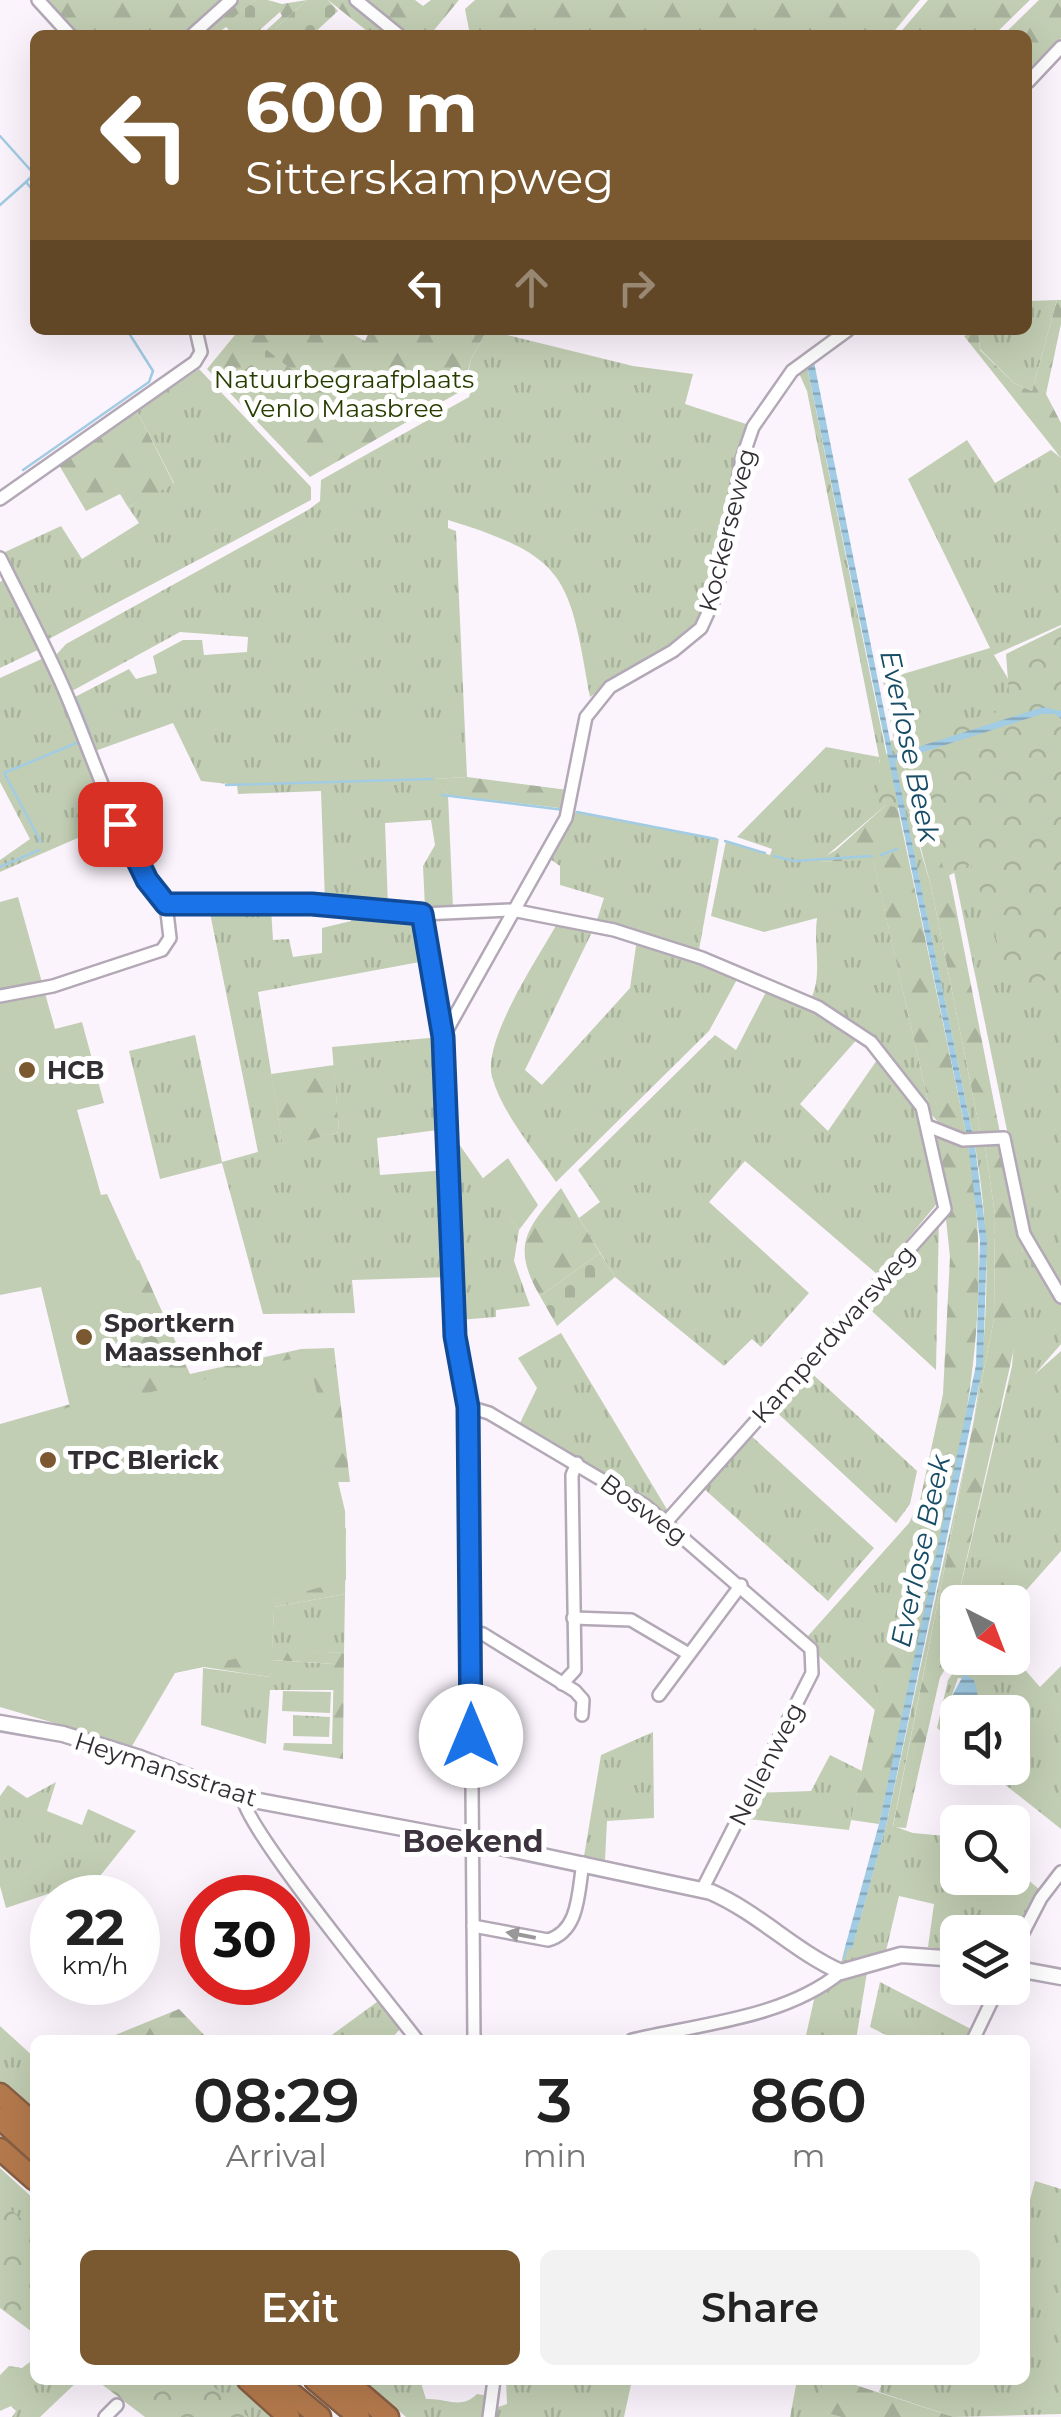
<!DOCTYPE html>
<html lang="en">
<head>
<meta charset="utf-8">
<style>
  body { margin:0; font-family:Montserrat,sans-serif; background:#f2f2f2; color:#222; height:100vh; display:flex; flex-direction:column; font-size:38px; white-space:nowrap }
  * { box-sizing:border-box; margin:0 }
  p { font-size:32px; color:#767676 }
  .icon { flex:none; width:55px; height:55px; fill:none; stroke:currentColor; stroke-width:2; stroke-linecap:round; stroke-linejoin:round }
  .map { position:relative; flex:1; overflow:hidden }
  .sheet { position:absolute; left:30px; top:2035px; width:1000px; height:350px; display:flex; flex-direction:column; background:#fff; border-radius:15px; box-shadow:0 10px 40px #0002 }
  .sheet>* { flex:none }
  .hud { position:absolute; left:30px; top:30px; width:1002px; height:305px; border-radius:15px; box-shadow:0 10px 40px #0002; background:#7a5930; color:#fff; overflow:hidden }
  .needle { width:65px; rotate:138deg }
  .controls { position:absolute; left:940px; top:1585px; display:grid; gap:20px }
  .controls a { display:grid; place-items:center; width:90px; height:90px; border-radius:15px; background:#fff; box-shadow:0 10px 40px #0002; font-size:50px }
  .speed { position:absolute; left:30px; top:1875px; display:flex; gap:20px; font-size:50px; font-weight:700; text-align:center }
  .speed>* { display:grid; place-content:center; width:130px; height:130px; border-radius:50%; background:#fff; box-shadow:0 10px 40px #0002; line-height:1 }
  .speed small { font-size:25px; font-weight:400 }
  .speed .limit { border:15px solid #d22; background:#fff; color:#111 }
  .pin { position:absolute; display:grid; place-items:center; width:85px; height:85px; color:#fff; margin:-42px; border-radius:20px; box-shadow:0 5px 15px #0006 }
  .me { position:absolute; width:110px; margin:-55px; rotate:0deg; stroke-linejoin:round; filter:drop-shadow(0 0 8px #0008) }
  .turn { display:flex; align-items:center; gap:35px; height:210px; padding:0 50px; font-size:45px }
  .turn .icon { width:130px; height:130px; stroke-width:2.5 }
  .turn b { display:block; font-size:70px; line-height:85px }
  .lanes { display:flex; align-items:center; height:95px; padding:0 50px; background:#0003; justify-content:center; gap:50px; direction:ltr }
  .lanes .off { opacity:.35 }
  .eta { display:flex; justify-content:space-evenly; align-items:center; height:170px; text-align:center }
  .eta b { font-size:60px; font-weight:600; line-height:70px }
  .action { display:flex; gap:20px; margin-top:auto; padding:20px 50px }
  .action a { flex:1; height:115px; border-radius:15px; background:#7a5930; color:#fff; font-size:40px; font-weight:600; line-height:115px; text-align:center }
  .action a+a { background:#f2f2f2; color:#222 }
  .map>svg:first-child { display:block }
  .grass { fill:url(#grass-tufts) }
  .forest { fill:url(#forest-firs) }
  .cemetery { fill:url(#cemetery-stones) }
  .park { fill:url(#park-crowns) }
  .garden { fill:#c2ceb3 }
  .water { fill:url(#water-rules) }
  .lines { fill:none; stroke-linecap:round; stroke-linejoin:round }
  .stream { stroke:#a1cce4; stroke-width:2.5 }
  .minor-casing { stroke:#b3a8b6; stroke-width:16 }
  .tertiary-casing { stroke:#b3a8b6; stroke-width:19 }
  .motorway-casing { stroke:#886045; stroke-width:25 }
  .minor { stroke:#fff; stroke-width:11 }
  .tertiary { stroke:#fff; stroke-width:14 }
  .motorway { stroke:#b57a4d; stroke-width:20 }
  .oneway { fill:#99979a }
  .route-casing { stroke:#114b97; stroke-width:25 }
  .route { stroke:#1a73e8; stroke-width:18 }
  .poi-dot { fill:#7a5930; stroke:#fff; stroke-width:4 }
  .labels { text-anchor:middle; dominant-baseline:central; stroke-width:10; stroke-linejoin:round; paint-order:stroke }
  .park-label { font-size:25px; fill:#2a3d00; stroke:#fff }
  .street-label { font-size:25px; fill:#332f35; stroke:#fff }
  .poi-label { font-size:25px; font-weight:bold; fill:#332f35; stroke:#fff; text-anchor:start }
  .water-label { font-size:28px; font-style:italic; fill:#174c66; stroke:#fff }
  .quarter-label { font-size:30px; font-weight:bold; fill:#3c333f; stroke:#fff }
</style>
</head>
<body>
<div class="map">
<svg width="1061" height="2417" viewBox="0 0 1061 2417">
  <defs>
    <pattern id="grass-tufts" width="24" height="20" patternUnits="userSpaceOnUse" patternTransform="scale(2.5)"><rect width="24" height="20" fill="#c2ceb3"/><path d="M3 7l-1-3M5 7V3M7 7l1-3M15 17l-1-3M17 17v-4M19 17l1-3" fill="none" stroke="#a7b19b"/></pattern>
    <pattern id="forest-firs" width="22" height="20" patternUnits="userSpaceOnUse" patternTransform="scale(2.5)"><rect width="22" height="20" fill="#c2ceb3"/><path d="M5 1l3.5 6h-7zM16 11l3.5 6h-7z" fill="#a7b19b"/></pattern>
    <pattern id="cemetery-stones" width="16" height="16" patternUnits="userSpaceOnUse" patternTransform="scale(2.5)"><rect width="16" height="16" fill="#c2ceb3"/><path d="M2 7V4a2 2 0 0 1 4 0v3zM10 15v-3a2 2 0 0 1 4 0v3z" fill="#a7b19b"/></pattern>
    <pattern id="park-crowns" width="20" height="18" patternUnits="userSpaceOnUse" patternTransform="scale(2.5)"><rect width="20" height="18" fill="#c2ceb3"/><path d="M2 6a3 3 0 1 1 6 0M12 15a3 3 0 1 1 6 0" fill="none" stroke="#a7b19b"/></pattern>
    <pattern id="water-rules" width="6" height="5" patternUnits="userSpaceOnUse" patternTransform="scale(2.5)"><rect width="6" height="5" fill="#a1cce4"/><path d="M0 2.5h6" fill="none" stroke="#84a6ba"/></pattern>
  </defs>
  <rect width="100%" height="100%" fill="#fbf4fd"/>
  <g class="grass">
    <path d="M1057,300L1032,391L1014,383L980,349L978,330H1028V301Z"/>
    <path d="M487,330L633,366L693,374L685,404L749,425L737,456L711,604L700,624L590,697C569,578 569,557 448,520V528L456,531L467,777L434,779L448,795L453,908H425L423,866L435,845L431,820L385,823L388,907L325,902L321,791L238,794L237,785L201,781L173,723L95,751L73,698L129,669L136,679L157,673L153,656L183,640H202L204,655L247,652L248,637L180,632L72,691L56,655L66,644L308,510L320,501L321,480L469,397L474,382L467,378L471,359Z"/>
    <path d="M807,366L888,762L879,759L886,805L819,862L873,859L931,1114C897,1063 866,1027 811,999C823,973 813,946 817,918L764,932L711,916L726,841L770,855L772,849L737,837L826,747L879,757L807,391L798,371Z"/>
    <path d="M199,369L311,487V500L45,641L5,552L61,526L82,559L139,523L128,507L174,483L137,411Z"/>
    <path d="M967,440L995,483L1051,450L1061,458V625L994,655L1027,711L891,752L889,741L894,740L883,680L990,648L908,479Z"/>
    <path d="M6,578L42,648L0,668V582Z"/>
    <path d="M46,657L114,822L0,872V860L30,839L0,782V678Z"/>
    <path d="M895,763L931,886L981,1136H973Z"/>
    <path d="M576,811L719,839L699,950L597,920L604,898L560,885V866L550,859Z"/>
    <path d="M991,856L1061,953V1290L1027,1228L953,867Z"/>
    <path d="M209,908H271L273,940L289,939L293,957L322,953V928L351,921V911L404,915L419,925L425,961L258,992L283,1146L339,1132L332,1047L440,1037L445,1129L377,1138L380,1175L447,1170L450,1277L352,1280L355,1313L263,1314L222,1163L160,1179L129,1051L195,1035L222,1162L258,1152Z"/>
    <path d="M558,922L594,928L525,1070L542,1085L630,988L637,939L740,974L709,1031L556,1182C534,1150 503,1115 492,1077C482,1040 540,955 558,922Z"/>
    <path d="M768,988L859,1037L800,1104L828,1131L879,1057L921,1115L939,1201L878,1275L745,1161L709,1202L809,1293L761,1347L752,1339L724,1366L615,1277L579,1218L600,1202L578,1170L715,1035L736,1050Z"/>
    <path d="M454,1144H459L519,1230L514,1261L530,1306L496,1310V1317L459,1320Z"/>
    <path d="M985,1145L995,1215L994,1319L893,1826L913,1833L957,1837L958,1878H1012L1013,1867L1040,1890L1013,1940L1012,1932H958L957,1951L928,1947L934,1904L899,1896L885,1955L841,1963L845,1947L852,1948L886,1826L973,1425C989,1331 992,1240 975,1146Z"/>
    <path d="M939,1217L936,1370L863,1303Z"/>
    <path d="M1023,1242L1061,1303V1344L1035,1374L1061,1351V1551L1013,1605L958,1602L957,1656L954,1655L939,1679L1012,1366Z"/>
    <path d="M561,1333L668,1511L666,1514L519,1425L537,1388L518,1358Z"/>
    <path d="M806,1368L917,1471L910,1504L896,1523L771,1407Z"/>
    <path d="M748,1433L874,1548L828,1601L701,1486Z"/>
    <path d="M919,1503L917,1520L875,1710L819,1656L808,1636L909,1523Z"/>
    <path d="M345,1594L344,1653L272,1650L274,1607Z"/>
    <path d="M1013,1656L1040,1687L1061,1666V1829L984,1768H1012V1712H971L978,1701L974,1680L958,1678L951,1698L970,1712H958L957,1745L937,1728L948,1680L962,1660L959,1658Z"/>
    <path d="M271,1660L334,1664V1690H270L266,1744L201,1725L203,1668L270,1677Z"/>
    <path d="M293,1715L330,1717L329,1737L293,1736Z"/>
    <path d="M653,1732L654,1818L607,1821L605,1860L584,1856L601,1755Z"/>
    <path d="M830,1755L862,1771L849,1830L739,1818L752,1793L811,1791Z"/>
    <path d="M56,1782L47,1811L82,1825L88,1809L136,1831L88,1891L84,1882L6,1908L0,1886V1796L8,1785L27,1798Z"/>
    <path d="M867,1972L856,2040H805L815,1995L851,1974Z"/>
    <path d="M880,1982L971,2029L966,2040H896L870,2027Z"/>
    <path d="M381,1999L401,2028L390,2040H325Z"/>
    <path d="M0,2026L35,2058V2113L0,2082Z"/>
    <path d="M0,2168L35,2200V2314L0,2289Z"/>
    <path d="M1035,2181L1061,2189V2414L954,2417L879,2392L883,2380H1025V2218Z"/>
    <path d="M35,2358V2380H79L40,2417H12L16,2411L11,2406L0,2411V2375L9,2366L22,2368Z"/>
    <path d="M125,2380H234L274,2417H177Z"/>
    <path d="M364,2380H420L426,2399C447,2398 461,2410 477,2394L489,2396L486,2417H406Z"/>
    <path d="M506,2380H632L624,2417H493L495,2408L507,2404Z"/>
    <path d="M797,2380H823L819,2409L841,2417H790Z"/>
  </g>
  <g class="forest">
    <path d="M45,0H223L183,35H77Z"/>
    <path d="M238,0H255L234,18L276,10L268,0L282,4L307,0L268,35H261L282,16L280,12L254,35H234L226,27L215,35H199Z"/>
    <path d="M328,0H350L394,35H372Z"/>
    <path d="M362,0H415L423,6L431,0H459L430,35H406Z"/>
    <path d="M475,0H920L891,35H470L465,9Z"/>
    <path d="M928,0H1030L994,35H898Z"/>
    <path d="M1039,0H1061V38L1028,74V35H1003Z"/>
    <path d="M1057,300H1061V324L1046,394L1061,423V458L964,336L978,330L980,350L1014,383L1032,391Z"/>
    <path d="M239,330H345L365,341L370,330H487L471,359L463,390L310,477L207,369Z"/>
    <path d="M137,411L174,484L128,507L120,494L86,511L59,465Z"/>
    <path d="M879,758L888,762L967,1137L945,1130L931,1114L873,860L815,862L836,850L886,805Z"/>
    <path d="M919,758L951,883L1000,1133L981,1136L931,886L898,763Z"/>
    <path d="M467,777L568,790V809L448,795L433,779Z"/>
    <path d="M334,1065L339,1132L283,1147L271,1074Z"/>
    <path d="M937,1135L968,1145C996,1303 964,1441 929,1594C912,1671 896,1748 879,1824L851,1820L943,1394L950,1257Z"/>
    <path d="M1002,1144L1023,1242L1017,1335L906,1828L893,1827L994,1319L995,1215L985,1145Z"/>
    <path d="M561,1188L600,1253L540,1296C511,1246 526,1229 561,1188Z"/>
    <path d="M139,1260L190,1374L301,1349L334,1348L350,1482H336L259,1604L333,1583L325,1543L346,1528L345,1594L274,1607L272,1649L344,1653L343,1759L283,1750L284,1743L332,1744L334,1664L272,1660L270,1677L204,1667L159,1676L0,1445V1424L127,1388L110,1319L125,1264Z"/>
    <path d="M179,2009L209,2040H103Z"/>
    <path d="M823,2380H840L954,2417H841L818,2410Z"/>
  </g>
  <g class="cemetery">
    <path d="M255,0H268L277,10L249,35L233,18Z"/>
    <path d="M307,0H328L338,11L312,35H268Z"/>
    <path d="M267,350L292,370L288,379L256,393L237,377Z"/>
    <path d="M600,1253L615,1277L557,1326L540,1296Z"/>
  </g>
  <g class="park">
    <path d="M1061,627V974L1014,992L971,864L946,877L927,815L879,803L876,767L894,745L1010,706L1006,654Z"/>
    <path d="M0,2200L35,2231V2334L0,2308Z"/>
    <path d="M96,2380H206L248,2417H145Z"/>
  </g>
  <g class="garden">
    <path d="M379,728H461L464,773L380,772Z"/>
    <path d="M18,897L55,1029L82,1022L104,1103L77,1110L101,1195L107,1194L138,1262L130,1264L143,1310L110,1319L130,1397L308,1355L345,1511L346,1580L274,1600L272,1650L175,1673L132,1746L0,1707V1426L70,1407L41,1287L0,1295V902Z"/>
    <path d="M508,1158L538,1205L519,1230L482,1179Z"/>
    <path d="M283,1691L331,1692L330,1713L282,1711Z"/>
  </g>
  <g class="water">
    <path d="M814,362L893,755L1043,707L1061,711V719L1055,714H1042L895,761L973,1136L967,1137L807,366Z"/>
    <path d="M968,1145L975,1146L987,1241L983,1366L886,1826L852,1949L845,1947L879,1824L976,1365L980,1241Z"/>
    <path d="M964,1674L974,1680C977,1689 981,1706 974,1712L951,1698Z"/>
  </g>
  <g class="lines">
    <g class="stream">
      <path d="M0,136L34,174L26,182"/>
      <path d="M0,205L26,182L35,193"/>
      <path d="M23,470L149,382L153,371L127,330"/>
      <path d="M76,698L90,734"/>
      <path d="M226,785L432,779"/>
      <path d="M442,795L564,810"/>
      <path d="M577,812L716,839"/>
      <path d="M725,841L765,853"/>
      <path d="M41,842L4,773L79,742"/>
      <path d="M881,855L897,849"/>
      <path d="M774,856L794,861L872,856"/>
      <path d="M0,867L39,850"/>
      <path d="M844,1958L847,1946"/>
    </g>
    <defs>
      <g id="minor">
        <path d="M38,0L70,35"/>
        <path d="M356,0L399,35"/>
        <path d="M192,35L231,0"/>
        <path d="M1028,82L1061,47"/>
        <path d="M0,499L195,362L201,352L196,330"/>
        <path d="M0,558C23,604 47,649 67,696C97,767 119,843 166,904"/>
        <path d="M166,904L312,905L422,914L512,910L614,930L702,958L818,1007L871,1042L922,1107L945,1209L667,1521"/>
        <path d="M422,914L443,1037L455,1336L469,1407L474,2040"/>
        <path d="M0,996L53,986L162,950L170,938L166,904"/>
        <path d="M443,1037L566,818L586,717L610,687L673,651L701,628L716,595L742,459L753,427L792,371L848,330"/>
        <path d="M930,1127L963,1140L1004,1138L1024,1234L1061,1297"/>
        <path d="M469,1407L489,1413L646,1506L811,1649L812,1673L702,1890"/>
        <path d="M573,1618L631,1620L687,1653"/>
        <path d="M471,1632L483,1634L575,1691L583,1700L582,1715"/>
        <path d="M562,1684L575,1670L572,1475L577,1463"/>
        <path d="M659,1695L741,1585"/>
        <path d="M243,1798C245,1828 390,2004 417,2040"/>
        <path d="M473,1926L548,1940C580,1931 578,1891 583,1863"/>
        <path d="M1012,1954L1041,1898L1061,1872"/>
        <path d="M632,2040C700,2024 785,2018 841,1972"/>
        <path d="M973,2040L998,1988"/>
        <path d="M105,2417L117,2405"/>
        <path d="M489,2417L494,2380"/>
      </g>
      <g id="tertiary">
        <path d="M0,1723L63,1734L140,1758L243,1798L472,1841L711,1892C759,1913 794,1951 841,1972L901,1955L958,1959"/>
        <path d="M1012,1968L1061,1977"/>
      </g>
      <g id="motorway">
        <path d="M0,2094L35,2125"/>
        <path d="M0,2118L35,2150"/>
        <path d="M0,2149L35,2180"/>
        <path d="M248,2380L289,2417"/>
        <path d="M275,2380L320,2417"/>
        <path d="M315,2380L359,2417"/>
        <path d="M345,2380L388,2417"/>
      </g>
    </defs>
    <use href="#minor" class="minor-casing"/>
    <use href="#tertiary" class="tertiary-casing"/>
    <use href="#motorway" class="motorway-casing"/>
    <use href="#minor" class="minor"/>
    <use href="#tertiary" class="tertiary"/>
    <use href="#motorway" class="motorway"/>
  </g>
  <defs><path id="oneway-solid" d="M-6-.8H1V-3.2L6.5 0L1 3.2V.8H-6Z" transform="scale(2.5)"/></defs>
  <use class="oneway" href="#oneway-solid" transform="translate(521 1935) rotate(-169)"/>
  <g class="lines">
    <defs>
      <path id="route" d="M120,824L147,880L166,904H312L422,914L443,1037L455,1336L468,1407L471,1736"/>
    </defs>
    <use href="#route" class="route-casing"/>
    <use href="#route" class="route"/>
  </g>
  <g class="poi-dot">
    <circle cx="27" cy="1070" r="10"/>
    <circle cx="84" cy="1337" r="10"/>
    <circle cx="48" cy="1460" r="10"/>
  </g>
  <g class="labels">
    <g class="park-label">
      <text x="344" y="379">Natuurbegraafplaats<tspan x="344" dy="29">Venlo Maasbree</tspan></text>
    </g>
    <g class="street-label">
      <text transform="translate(727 530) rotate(-76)">Kockerseweg</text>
      <text transform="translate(833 1334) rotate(-48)">Kamperdwarsweg</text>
      <text transform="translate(644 1509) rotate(36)">Bosweg</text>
      <text transform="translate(766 1764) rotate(-63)">Nellenweg</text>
      <text transform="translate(166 1769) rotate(18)">Heymansstraat</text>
    </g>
    <g class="poi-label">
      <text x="47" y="1070">HCB</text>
      <text x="104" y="1323">Sportkern<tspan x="104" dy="29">Maassenhof</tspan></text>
      <text x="68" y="1460">TPC Blerick</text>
    </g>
    <g class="water-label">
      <text transform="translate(910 746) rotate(78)">Everlose Beek</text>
      <text transform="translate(920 1551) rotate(-78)">Everlose Beek</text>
    </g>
    <g class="quarter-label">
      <text x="473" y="1841">Boekend</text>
    </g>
  </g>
</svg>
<div class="controls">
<a><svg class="needle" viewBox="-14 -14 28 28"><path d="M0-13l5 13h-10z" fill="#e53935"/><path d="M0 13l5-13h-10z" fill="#767676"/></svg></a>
<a><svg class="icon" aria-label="sound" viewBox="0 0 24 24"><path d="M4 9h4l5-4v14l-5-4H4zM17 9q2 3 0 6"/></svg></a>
<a><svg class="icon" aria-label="search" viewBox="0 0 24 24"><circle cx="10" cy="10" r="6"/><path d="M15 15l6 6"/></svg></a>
<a><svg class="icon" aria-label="layers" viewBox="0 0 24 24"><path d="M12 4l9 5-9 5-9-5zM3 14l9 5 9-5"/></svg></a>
</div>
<div class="speed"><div>22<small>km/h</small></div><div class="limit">30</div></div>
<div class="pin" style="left:120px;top:824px;background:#d93025"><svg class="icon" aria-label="arrive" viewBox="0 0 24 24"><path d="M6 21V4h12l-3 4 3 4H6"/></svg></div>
<svg class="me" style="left:471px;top:1736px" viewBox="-20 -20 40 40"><circle r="19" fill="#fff"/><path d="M0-13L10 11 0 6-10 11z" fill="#1a73e8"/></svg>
<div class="hud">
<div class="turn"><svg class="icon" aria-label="left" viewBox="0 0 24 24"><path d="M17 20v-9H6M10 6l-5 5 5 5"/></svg><div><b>600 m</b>Sitterskampweg</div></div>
<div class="lanes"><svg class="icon" aria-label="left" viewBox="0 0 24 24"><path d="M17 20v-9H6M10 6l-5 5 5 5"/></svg><svg class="icon off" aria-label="ahead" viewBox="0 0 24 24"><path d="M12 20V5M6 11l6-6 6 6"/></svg><svg class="icon off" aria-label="right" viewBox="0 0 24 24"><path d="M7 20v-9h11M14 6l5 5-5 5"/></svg></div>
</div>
<section class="sheet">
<div class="eta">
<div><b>08:29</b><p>Arrival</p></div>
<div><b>3</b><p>min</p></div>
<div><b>860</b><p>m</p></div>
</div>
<div class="action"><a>Exit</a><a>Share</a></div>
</section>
</div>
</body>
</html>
